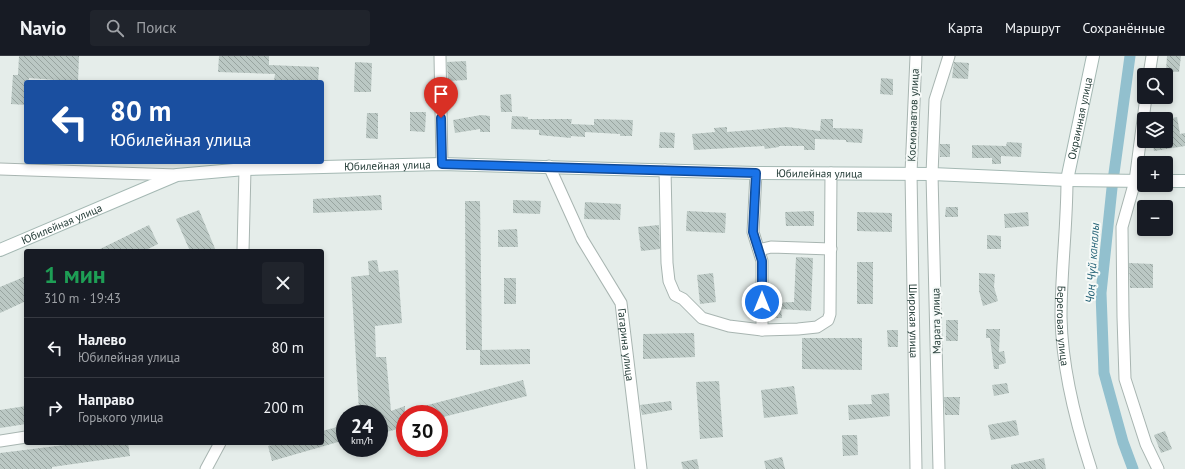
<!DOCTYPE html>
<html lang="ru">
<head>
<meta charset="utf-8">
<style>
  body { margin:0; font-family:"PT Sans",sans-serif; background:#20242c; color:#f1f3f6; height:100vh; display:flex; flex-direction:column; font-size:15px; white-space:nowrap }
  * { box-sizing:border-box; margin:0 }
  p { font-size:13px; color:#9ea1a6 }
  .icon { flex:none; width:22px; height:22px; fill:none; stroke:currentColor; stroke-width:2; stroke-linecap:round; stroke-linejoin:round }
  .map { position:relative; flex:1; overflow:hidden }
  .panel { position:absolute; left:24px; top:193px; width:300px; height:196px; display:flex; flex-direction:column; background:#171b24; border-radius:4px; box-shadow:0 2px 6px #0003 }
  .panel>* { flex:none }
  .guide { position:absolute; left:24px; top:24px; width:300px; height:84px; border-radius:4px; box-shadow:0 2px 6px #0003; background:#1a4fa0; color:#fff; overflow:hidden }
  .fabs { position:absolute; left:1137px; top:12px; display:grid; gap:8px }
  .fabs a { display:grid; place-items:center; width:36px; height:36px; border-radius:4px; background:#171b24; box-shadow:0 2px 6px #0003; font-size:20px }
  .speed { position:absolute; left:336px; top:349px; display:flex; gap:8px; font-size:20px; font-weight:700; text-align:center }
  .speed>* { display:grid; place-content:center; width:52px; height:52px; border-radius:50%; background:#171b24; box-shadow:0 2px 6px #0003; line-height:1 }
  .speed small { font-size:10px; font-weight:400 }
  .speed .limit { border:6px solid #d22; background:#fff; color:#111 }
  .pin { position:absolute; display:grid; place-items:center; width:34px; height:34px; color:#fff; margin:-41px -17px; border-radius:50% 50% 50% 0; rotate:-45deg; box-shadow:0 0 4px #0007 }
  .pin .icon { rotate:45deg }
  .me { position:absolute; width:44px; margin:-22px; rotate:0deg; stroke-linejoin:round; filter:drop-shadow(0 0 3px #0008) }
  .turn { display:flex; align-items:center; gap:14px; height:84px; padding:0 20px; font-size:18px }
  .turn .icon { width:52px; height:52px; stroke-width:2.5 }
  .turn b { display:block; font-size:28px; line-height:34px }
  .round { display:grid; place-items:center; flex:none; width:42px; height:42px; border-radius:4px; background:#20242c }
  .overview { display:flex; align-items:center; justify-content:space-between; height:68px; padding:0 20px }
  h1 { font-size:24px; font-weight:800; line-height:30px; color:#1e9e55 }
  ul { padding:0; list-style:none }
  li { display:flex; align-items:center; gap:12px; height:60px; padding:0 20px; border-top:1px solid #363941 }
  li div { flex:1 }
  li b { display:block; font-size:15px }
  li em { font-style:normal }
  header { display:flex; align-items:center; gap:24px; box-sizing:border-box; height:56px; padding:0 20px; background:#171b24; border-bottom:1px solid #363941 }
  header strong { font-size:19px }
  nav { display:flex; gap:22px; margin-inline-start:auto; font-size:14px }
  .search { width:280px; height:36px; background:#20242c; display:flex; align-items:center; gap:10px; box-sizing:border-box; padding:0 14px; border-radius:4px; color:#9ea1a6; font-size:15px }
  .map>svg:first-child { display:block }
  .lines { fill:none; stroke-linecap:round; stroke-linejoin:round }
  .canal { stroke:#92c0ce; stroke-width:11 }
  .building { fill:url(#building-back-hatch) }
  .street-casing { stroke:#a8b5b1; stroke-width:13 }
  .secondary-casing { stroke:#a4b8b3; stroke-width:14 }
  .street { stroke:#fff; stroke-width:11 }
  .secondary { stroke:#fff; stroke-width:12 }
  .route-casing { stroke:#114b97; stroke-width:10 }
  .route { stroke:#1a73e8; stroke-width:7 }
  .labels { text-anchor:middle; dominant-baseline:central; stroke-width:4; stroke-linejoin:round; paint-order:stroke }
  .street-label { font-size:11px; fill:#263e39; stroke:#f6faf8 }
  .water-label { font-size:12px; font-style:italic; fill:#246276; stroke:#f6faf8 }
</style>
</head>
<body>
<header>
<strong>Navio</strong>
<div class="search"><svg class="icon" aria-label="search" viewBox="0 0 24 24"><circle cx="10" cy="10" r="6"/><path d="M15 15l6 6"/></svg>Поиск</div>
<nav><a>Карта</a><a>Маршрут</a><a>Сохранённые</a></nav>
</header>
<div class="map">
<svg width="1185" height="413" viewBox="0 0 1185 413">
  <defs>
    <pattern id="building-back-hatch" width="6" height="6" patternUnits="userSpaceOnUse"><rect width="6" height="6" fill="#bbc8c4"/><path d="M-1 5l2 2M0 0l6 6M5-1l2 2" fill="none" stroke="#98a4a0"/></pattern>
  </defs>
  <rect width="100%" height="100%" fill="#e5edea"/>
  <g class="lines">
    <path class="canal" d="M1130,0L1112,132L1101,237L1104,317L1123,386L1133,413"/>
  </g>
  <g class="building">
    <path d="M19,0H79L78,26H57V24L29,22L28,26H26V49L11,48L13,19H18Z"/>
    <path d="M219,0H269V9L319,11L318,26L274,25L275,18L218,16Z"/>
    <path d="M1167,0H1181L1179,16L1166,15Z"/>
    <path d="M466,5L467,24L448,25L447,6Z"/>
    <path d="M355,6L372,7L371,36H354Z"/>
    <path d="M954,6L969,7L968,23L952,22Z"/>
    <path d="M881,22L893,23V39L880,38Z"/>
    <path d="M511,38L512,56H501L500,39Z"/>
    <path d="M410,56H426L425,76L410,75Z"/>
    <path d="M367,57H378V83L366,82Z"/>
    <path d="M481,59L490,60V76H480V73L455,77L453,64Z"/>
    <path d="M512,60L528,61V63H572L571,68L594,69V63L633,64L632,80H620V78L585,76V81L571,80V82L539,79V74L511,73Z"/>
    <path d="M1177,61L1180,78L1185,77V90L1154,95L1152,85H1166V63Z"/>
    <path d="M821,63H833V72L863,73L862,87L846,86V84L815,83V94H804V90H779V91L765,93L764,90L694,94L692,78L715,76L714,72L727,71V76L787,71L820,75Z"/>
    <path d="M660,76L675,77L674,92H659Z"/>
    <path d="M1007,86L1022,87L1021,101L1001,100V108H992V102H972V89L1006,90Z"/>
    <rect x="940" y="88" width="10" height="13"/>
    <path d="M381,139L382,154L313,157V143Z"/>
    <path d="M513,144L541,145L540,158L513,157Z"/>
    <path d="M465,145H480L482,294H466Z"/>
    <path d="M585,146L621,148L620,164L584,163Z"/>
    <path d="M946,151H958V161H945Z"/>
    <path d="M199,154L216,195H190L176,163Z"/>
    <path d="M687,155L726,157L725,177L686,175Z"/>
    <path d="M814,155V170H786L785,156Z"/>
    <path d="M857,156L892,157V176L857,175Z"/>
    <path d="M1028,156L1029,170L1005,172L1004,158Z"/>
    <path d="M149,169L158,188L144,195H96Z"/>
    <path d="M659,169L660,193L641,195L638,171Z"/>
    <path d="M517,173L518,191H498V174Z"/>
    <path d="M987,179L1001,180V193H987Z"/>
    <path d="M796,201L813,202L811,255L781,253L782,262H770L769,247L794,246Z"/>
    <path d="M377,204L379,216L398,214L402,267L375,270L376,301H386L391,355L405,350V371L379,378V358H360L359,354L351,221L369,219L368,205Z"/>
    <rect x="857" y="206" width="16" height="42"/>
    <path d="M1129,207L1153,208V232H1130Z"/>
    <path d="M713,217L716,246L700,248L697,219Z"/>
    <path d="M979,217L995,218L994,231L998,245L983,250L979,235Z"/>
    <path d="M24,221L26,226V245L0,257V231Z"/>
    <rect x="504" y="222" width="12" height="26"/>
    <rect x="946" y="264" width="12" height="21"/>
    <path d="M986,273H1000L999,296L1004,295L1006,307L999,309V313H994L990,282H986Z"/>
    <path d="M887,274H898V291H888Z"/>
    <path d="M694,277L695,301L643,303V278Z"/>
    <path d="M802,282H862V314L802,313Z"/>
    <path d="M530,293V308L480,309V294Z"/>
    <path d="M523,324L527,340L439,362V358H426L424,350Z"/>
    <path d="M719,325L723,381L700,383L696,326Z"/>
    <path d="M1007,327L1009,337L994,340L992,329Z"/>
    <path d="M794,330L798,358L764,362L761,334Z"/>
    <path d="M889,337L890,360L849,364L848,349L872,348L871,339Z"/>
    <path d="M944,341H960L959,359H945Z"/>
    <path d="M671,345L672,354L642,359L640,349Z"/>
    <path d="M26,350V368L0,372V354Z"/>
    <path d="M1016,364L1019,379L991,384L988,369Z"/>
    <path d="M345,369V384L272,405L268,390L280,387H322V375Z"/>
    <path d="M1165,375L1172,393L1161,397L1154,379Z"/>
    <path d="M842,379H857L858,399L843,400Z"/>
    <path d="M81,387H128L130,400L52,411V413H0V397Z"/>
    <path d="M782,401L785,413H766L764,405Z"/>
    <path d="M1044,402L1046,413H1011V409Z"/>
    <path d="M697,403L699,413H683L681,406Z"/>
  </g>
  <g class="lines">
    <defs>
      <g id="street">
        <path d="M440,0L442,108"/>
        <path id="s1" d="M916,0L911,117L916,413"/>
        <path d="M1149,19L1152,0"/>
        <path d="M1146,41L1135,125L1122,171L1123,261L1125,323L1146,388L1158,413"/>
        <path id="s2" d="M549,110L582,183L621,247L641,413"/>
        <path d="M0,113L177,119"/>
        <path d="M665,114L667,207L669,225L675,239L683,243L702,262L729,270L762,274L798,273L817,271L828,264L830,258L831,117"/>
        <path d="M756,117L753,176L762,205V274"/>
        <path id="s3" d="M1067,124C1067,170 1061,215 1061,261C1062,313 1075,364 1091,413"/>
        <path d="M759,194L771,191L831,193"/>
        <path d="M243,195L245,113"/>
        <path d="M0,385L26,381"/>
        <path d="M206,413L220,387"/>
        <path d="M939,413L932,118L935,44L949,0"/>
      </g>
      <g id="secondary">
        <path id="s4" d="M1067,124L1093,0"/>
        <path d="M1166,125H1185"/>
        <path id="s5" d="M0,194L177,119L245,113L442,108L756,117L932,118L1067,124L1144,125"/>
      </g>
    </defs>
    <use href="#street" class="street-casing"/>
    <use href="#secondary" class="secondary-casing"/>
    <use href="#street" class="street"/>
    <use href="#secondary" class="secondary"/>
  </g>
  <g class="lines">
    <defs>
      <path id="route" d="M441,62L442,108L756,117L753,176L762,205V246"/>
    </defs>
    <use href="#route" class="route-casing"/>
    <use href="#route" class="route"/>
  </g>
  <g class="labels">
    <g class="street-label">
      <text transform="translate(913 59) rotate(-88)">Космонавтов улица</text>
      <text stroke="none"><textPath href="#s4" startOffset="63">Окраинная улица</textPath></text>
      <text stroke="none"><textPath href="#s5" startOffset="403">Юбилейная улица</textPath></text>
      <text stroke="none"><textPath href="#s5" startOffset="835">Юбилейная улица</textPath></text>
      <text stroke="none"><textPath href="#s5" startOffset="67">Юбилейная улица</textPath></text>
      <text stroke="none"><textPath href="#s1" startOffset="265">Широкая улица</textPath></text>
      <text transform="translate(936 265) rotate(-91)">Марата улица</text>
      <text stroke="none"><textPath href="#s3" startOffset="146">Береговая улица</textPath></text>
      <text stroke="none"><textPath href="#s2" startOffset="197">Гагарина улица</textPath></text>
    </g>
    <g class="water-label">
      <text transform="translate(1092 207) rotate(-86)">Чоң Чүй каналы</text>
    </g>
  </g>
</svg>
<div class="fabs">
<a><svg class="icon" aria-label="search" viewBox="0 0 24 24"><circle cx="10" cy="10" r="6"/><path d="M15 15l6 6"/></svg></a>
<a><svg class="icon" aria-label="layers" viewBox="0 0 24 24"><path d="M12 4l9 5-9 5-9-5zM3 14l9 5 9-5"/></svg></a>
<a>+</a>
<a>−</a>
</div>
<div class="speed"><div>24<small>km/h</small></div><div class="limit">30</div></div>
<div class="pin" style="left:441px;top:62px;background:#d93025"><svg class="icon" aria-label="arrive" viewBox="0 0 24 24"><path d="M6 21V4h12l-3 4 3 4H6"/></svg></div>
<svg class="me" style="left:762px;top:246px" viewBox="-20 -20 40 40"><circle r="17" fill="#1a73e8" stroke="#fff" stroke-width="3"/><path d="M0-11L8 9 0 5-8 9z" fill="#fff"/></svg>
<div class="guide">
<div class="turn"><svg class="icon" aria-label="left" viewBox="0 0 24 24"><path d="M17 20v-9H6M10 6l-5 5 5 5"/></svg><div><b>80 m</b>Юбилейная улица</div></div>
</div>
<section class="panel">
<div class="overview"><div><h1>1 мин</h1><p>310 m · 19:43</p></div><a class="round"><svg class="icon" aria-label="close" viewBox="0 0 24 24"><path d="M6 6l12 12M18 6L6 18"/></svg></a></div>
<ul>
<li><svg class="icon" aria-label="left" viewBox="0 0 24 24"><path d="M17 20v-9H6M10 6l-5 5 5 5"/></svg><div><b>Налево</b><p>Юбилейная улица</p></div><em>80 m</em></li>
<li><svg class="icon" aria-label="right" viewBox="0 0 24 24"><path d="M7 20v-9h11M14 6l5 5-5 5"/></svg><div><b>Направо</b><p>Горького улица</p></div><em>200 m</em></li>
</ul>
</section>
</div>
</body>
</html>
